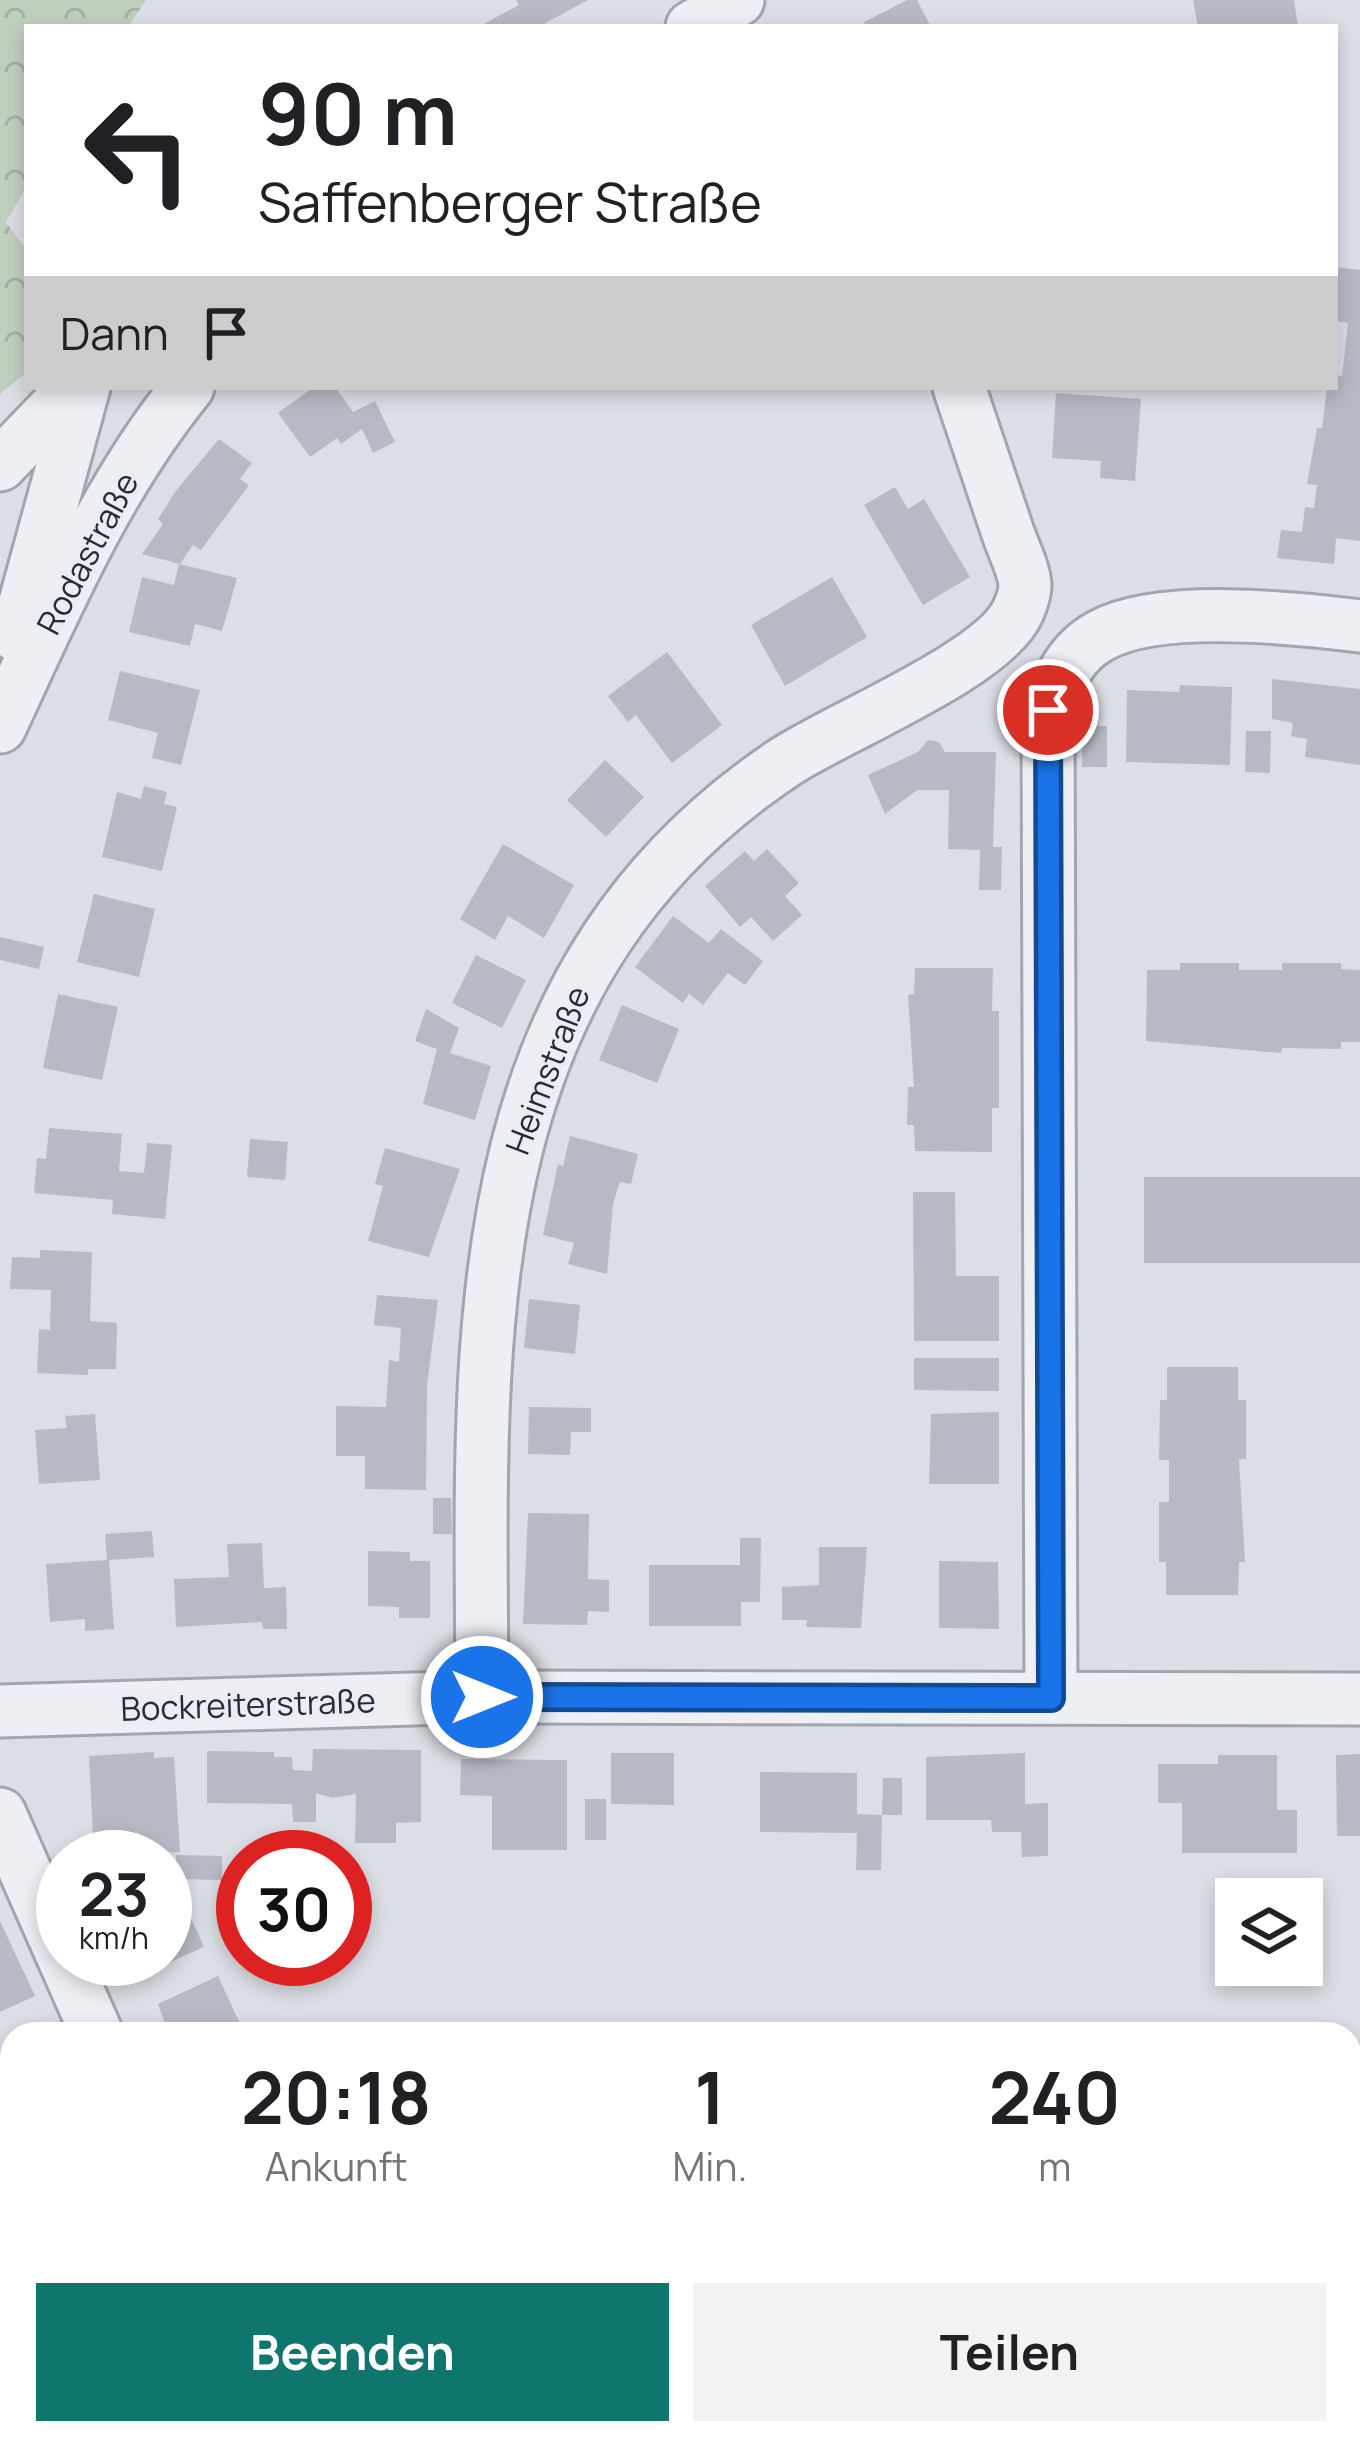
<!DOCTYPE html>
<html lang="de">
<head>
<meta charset="utf-8">
<style>
  body { margin:0; font-family:Manrope,sans-serif; background:#f2f2f2; color:#202124; height:100vh; display:flex; flex-direction:column; font-size:45px; white-space:nowrap }
  * { box-sizing:border-box; margin:0 }
  p { font-size:39px; color:#757577 }
  .icon { flex:none; width:66px; height:66px; fill:none; stroke:currentColor; stroke-width:2; stroke-linecap:round; stroke-linejoin:round }
  .map { position:relative; flex:1; overflow:hidden }
  .side { position:absolute; left:0px; top:2022px; width:1362px; height:423px; display:flex; flex-direction:column; background:#fff; border-radius:36px 36px 0 0; box-shadow:0 6px 18px #0003 }
  .side>* { flex:none }
  .top-card { position:absolute; left:24px; top:24px; width:1314px; height:366px; border-radius:0px; box-shadow:0 6px 18px #0003; background:#fff; color:#202124; overflow:hidden }
  .tools { position:absolute; left:1215px; top:1878px; display:grid; gap:24px }
  .tools a { display:grid; place-items:center; width:108px; height:108px; border-radius:0px; background:#fff; box-shadow:0 6px 18px #0003; font-size:60px }
  .speed { position:absolute; left:36px; top:1830px; display:flex; gap:24px; font-size:60px; font-weight:700; text-align:center }
  .speed>* { display:grid; place-content:center; width:156px; height:156px; border-radius:50%; background:#fff; box-shadow:0 6px 18px #0003; line-height:1 }
  .speed small { font-size:30px; font-weight:400 }
  .speed .limit { border:18px solid #d22; background:#fff; color:#111 }
  .pin { position:absolute; display:grid; place-items:center; width:102px; height:102px; color:#fff; margin:-51px; border:6px solid #fff; border-radius:50%; box-shadow:0 3px 12px #0007 }
  .me { position:absolute; width:132px; margin:-66px; rotate:90deg; stroke-linejoin:round; filter:drop-shadow(0 0 9px #0008) }
  .turn { display:flex; align-items:center; gap:42px; height:252px; padding:0 36px; font-size:54px }
  .turn .icon { width:156px; height:156px; stroke-width:2.5 }
  .turn b { display:block; font-size:84px; line-height:102px }
  .then { display:flex; align-items:center; height:114px; padding:0 36px; background:#0003; gap:24px; font-size:45px }
  .eta { display:flex; justify-content:space-evenly; align-items:center; height:204px; text-align:center }
  .eta b { font-size:72px; font-weight:700; line-height:84px }
  .action { display:flex; gap:24px; margin-top:auto; padding:24px 36px }
  .action a { flex:1; height:138px; border-radius:0px; background:#0f766e; color:#fff; font-size:48px; font-weight:700; line-height:138px; text-align:center }
  .action a+a { background:#f2f2f2; color:#202124 }
  .map>svg:first-child { display:block }
  .built { fill:#cacdd7 }
  .forest { fill:url(#forest-crowns) }
  .building { fill:#b7b9c5 }
  .lines { fill:none; stroke-linecap:round; stroke-linejoin:round }
  .minor-casing { stroke:#a2a5af; stroke-width:57 }
  .minor { stroke:#eeeff4; stroke-width:51 }
  .route-casing { stroke:#114b97; stroke-width:30 }
  .route { stroke:#1a73e8; stroke-width:21 }
  .labels { text-anchor:middle; dominant-baseline:central; stroke-width:9; stroke-linejoin:round; paint-order:stroke }
  .street-label { font-size:33px; fill:#272b3b; stroke:#ebedf3 }
</style>
</head>
<body>
<div class="map">
<svg width="1360" height="2443" viewBox="0 0 1360 2443">
  <defs>
    <pattern id="forest-crowns" width="20" height="18" patternUnits="userSpaceOnUse" patternTransform="scale(3)"><rect width="20" height="18" fill="#bfcfbe"/><path d="M2 6a3 3 0 1 1 6 0M12 15a3 3 0 1 1 6 0" fill="none" stroke="#a4b2a4"/></pattern>
  </defs>
  <rect width="100%" height="100%" fill="#dcdee5"/>
  <path class="built" d="M0,2260L12,2261V2433H29L30,2443H0Z"/>
  <path class="forest" d="M0,0H146L128,27H27V186L6,222L27,251V372L0,394Z"/>
  <g class="building">
    <path d="M516,0H588L538,27H478L519,5Z"/>
    <path d="M907,0H917L931,27H866L864,22Z"/>
    <path d="M1193,0H1294L1298,27H1198Z"/>
    <path d="M1335,267L1360,270V541L1336,538L1334,564L1277,558L1281,530L1302,532L1305,507L1314,508L1317,485L1307,484L1317,428H1322L1327,387H1335V375L1342,376L1348,323L1335,321Z"/>
    <path d="M314,387H335L353,412L375,401L395,442L373,453L362,429L341,444L337,438L310,457L278,413Z"/>
    <path d="M1056,393L1141,399L1135,481L1100,478L1101,461L1052,458Z"/>
    <path d="M219,439L252,463L240,479L249,485L201,550L193,545L180,564L142,554L163,524L158,519L175,492Z"/>
    <path d="M895,487L908,509L924,499L970,577L923,605L864,505Z"/>
    <path d="M179,564L237,578L222,631L195,624L190,646L129,632L142,577L174,585Z"/>
    <path d="M832,577L867,637L785,686L751,625Z"/>
    <path d="M667,652L722,725L672,763L636,715L628,722L608,696Z"/>
    <path d="M120,671L200,690L181,765L152,758L158,733L108,720Z"/>
    <path d="M1272,679L1360,689V765L1305,757L1307,739L1291,736L1293,723L1272,719Z"/>
    <path d="M1180,685L1232,687L1230,765L1126,762L1127,690L1179,692Z"/>
    <path d="M1083,726H1107V767H1082Z"/>
    <path d="M1246,731H1271L1270,773L1245,772Z"/>
    <path d="M928,740L939,742L945,752H996L993,847H1002L1001,890H979L980,850L948,849L949,790H917L885,814L868,775L918,752Z"/>
    <path d="M605,760L644,797L606,837L567,800Z"/>
    <path d="M144,786L167,792L164,804L177,807L162,871L102,857L117,792L141,799Z"/>
    <path d="M503,844L574,885L544,938L508,916L495,940L460,919Z"/>
    <path d="M767,849L799,883L785,896L802,915L773,941L751,917L740,927L705,886L745,851L754,861Z"/>
    <path d="M94,894L155,909L139,977L77,962Z"/>
    <path d="M673,916L709,943L721,929L763,961L745,985L728,973L703,1005L689,994L683,1003L635,967Z"/>
    <path d="M0,937L44,947L39,969L0,960Z"/>
    <path d="M476,955L526,980L502,1028L452,1003Z"/>
    <path d="M1180,963H1239V970H1282V963H1341V969L1360,970V1042H1341V1049L1282,1048L1281,1053L1146,1041L1147,970H1180Z"/>
    <path d="M915,968H993L992,1011H999V1108H992V1152L915,1151L914,1125H907L908,1087H914L908,995L914,994Z"/>
    <path d="M58,994L118,1007L102,1080L43,1068Z"/>
    <path d="M622,1005L679,1029L657,1083L599,1060Z"/>
    <path d="M426,1009L459,1028L450,1053L491,1066L475,1120L423,1104L437,1049L415,1041Z"/>
    <path d="M49,1128L122,1134L119,1171L144,1173L147,1143L172,1145L165,1219L112,1214L113,1200L34,1193L37,1158L46,1159Z"/>
    <path d="M570,1136L638,1154L631,1184L620,1182L613,1204L607,1274L568,1264L574,1243L543,1235L558,1164L563,1166Z"/>
    <path d="M250,1139L288,1142L285,1180L247,1177Z"/>
    <path d="M385,1148L460,1169L429,1257L368,1241L383,1186L375,1184Z"/>
    <rect x="1144" y="1177" width="216" height="86"/>
    <path d="M913,1192H955L956,1276H999V1341H914Z"/>
    <path d="M40,1250L92,1252L90,1321L117,1323L116,1369H88V1375L37,1373L39,1329L50,1330L51,1290L10,1289L12,1257L40,1258Z"/>
    <path d="M377,1295L438,1300L427,1385L426,1490L365,1489V1456H336V1406L386,1407L389,1360L399,1362L401,1328L374,1325Z"/>
    <path d="M529,1299L580,1305L575,1354L524,1348Z"/>
    <path d="M914,1358H999V1391L914,1390Z"/>
    <path d="M1167,1367H1238V1400H1246V1459H1239L1245,1562H1239L1238,1595H1166V1562H1159V1502H1169V1460H1159L1160,1400H1167Z"/>
    <path d="M529,1407L591,1408V1432H571L570,1455L528,1454Z"/>
    <path d="M999,1412V1484H929L931,1414Z"/>
    <path d="M95,1414L100,1480L39,1484L35,1430L67,1428L65,1416Z"/>
    <path d="M433,1498H451L452,1534H433Z"/>
    <path d="M528,1513L589,1514L588,1579L609,1580V1612L588,1611L587,1625L523,1624Z"/>
    <path d="M152,1531L154,1557L109,1560L114,1629L85,1631V1619L50,1622L46,1564L107,1560L105,1534Z"/>
    <path d="M740,1538H761L760,1602H741V1626H649V1565H740Z"/>
    <path d="M262,1543L264,1588L286,1587L287,1629H263L262,1622L176,1627L174,1579L229,1577L227,1544Z"/>
    <path d="M819,1547H867L861,1628L806,1627L807,1620H782V1587L819,1585Z"/>
    <path d="M368,1551L410,1552V1561H430V1618H399V1607L368,1606Z"/>
    <path d="M939,1561L998,1562L999,1629L939,1628Z"/>
    <path d="M313,1749L421,1750V1822L396,1823V1843H355L356,1794L333,1798L316,1793V1822H293L292,1804L207,1803V1751L274,1752V1757H292L293,1770L312,1771Z"/>
    <path d="M154,1752V1758L174,1757L180,1852L94,1856L89,1756Z"/>
    <path d="M611,1753H674V1805L611,1804Z"/>
    <path d="M1025,1753V1804L1048,1803V1856L1022,1857L1021,1832H992L991,1820H926V1757Z"/>
    <path d="M1360,1754V1836H1337L1336,1755Z"/>
    <path d="M1218,1755H1277V1810H1297V1853H1182V1803H1158V1764H1218Z"/>
    <path d="M461,1759L567,1760V1850H492V1796L460,1795Z"/>
    <path d="M760,1772L857,1773V1814L882,1815L881,1870H856L857,1833L760,1832Z"/>
    <path d="M883,1778H902V1815H882Z"/>
    <rect x="585" y="1799" width="21" height="41"/>
    <path d="M176,1855L222,1856V1880L176,1879Z"/>
    <path d="M181,1896L204,1947L144,1974L131,1959H165V1903Z"/>
    <path d="M0,1921L35,1996L0,2012Z"/>
    <path d="M218,1976L242,2028L228,2034H169L158,2004Z"/>
    <rect x="1350" y="2115" width="10" height="75"/>
    <path d="M0,2141L12,2143V2195L0,2194Z"/>
    <rect x="1350" y="2321" width="10" height="85"/>
    <rect x="937" y="2433" width="69" height="10"/>
  </g>
  <g class="lines">
    <defs>
      <g id="minor">
        <path d="M692,27L738,0"/>
        <path d="M0,465L75,387"/>
        <path d="M16,635L84,387"/>
        <path d="M0,727C55,609 105,489 188,387"/>
        <path d="M482,1697C481,1347 454,983 785,762C838,727 994,665 1018,611C1021,604 1025,592 1025,585C1024,569 1013,548 1008,533C992,484 975,436 959,387"/>
        <path d="M1051,1698L1048,710C1058,680 1071,652 1100,636C1159,603 1295,618 1360,626"/>
        <path d="M0,1711L482,1697L1360,1699"/>
        <path d="M0,1814L63,1957"/>
        <path d="M64,1959L97,2034"/>
        <path d="M1350,2255H1360"/>
        <path d="M568,2433L597,2443"/>
      </g>
    </defs>
    <use href="#minor" class="minor-casing"/>
    <use href="#minor" class="minor"/>
  </g>
  <g class="lines">
    <defs>
      <path id="route" d="M482,1697L1051,1698L1048,710"/>
    </defs>
    <use href="#route" class="route-casing"/>
    <use href="#route" class="route"/>
  </g>
  <g class="labels">
    <g class="street-label">
      <text transform="translate(87 553) rotate(-62)">Rodastraße</text>
      <text transform="translate(547 1070) rotate(-69)">Heimstraße</text>
      <text transform="translate(248 1704) rotate(-2)">Bockreiterstraße</text>
    </g>
  </g>
</svg>
<div class="tools">
<a><svg class="icon" aria-label="layers" viewBox="0 0 24 24"><path d="M12 4l9 5-9 5-9-5zM3 14l9 5 9-5"/></svg></a>
</div>
<div class="speed"><div>23<small>km/h</small></div><div class="limit">30</div></div>
<div class="pin" style="left:1048px;top:710px;background:#d93025"><svg class="icon" aria-label="arrive" viewBox="0 0 24 24"><path d="M6 21V4h12l-3 4 3 4H6"/></svg></div>
<svg class="me" style="left:482px;top:1697px" viewBox="-20 -20 40 40"><circle r="17" fill="#1a73e8" stroke="#fff" stroke-width="3"/><path d="M0-11L8 9 0 5-8 9z" fill="#fff"/></svg>
<div class="top-card">
<div class="turn"><svg class="icon" aria-label="left" viewBox="0 0 24 24"><path d="M17 20v-9H6M10 6l-5 5 5 5"/></svg><div><b>90 m</b>Saffenberger Straße</div></div>
<div class="then">Dann<svg class="icon" aria-label="arrive" viewBox="0 0 24 24"><path d="M6 21V4h12l-3 4 3 4H6"/></svg></div>
</div>
<section class="side">
<div class="eta">
<div><b>20:18</b><p>Ankunft</p></div>
<div><b>1</b><p>Min.</p></div>
<div><b>240</b><p>m</p></div>
</div>
<div class="action"><a>Beenden</a><a>Teilen</a></div>
</section>
</div>
</body>
</html>
